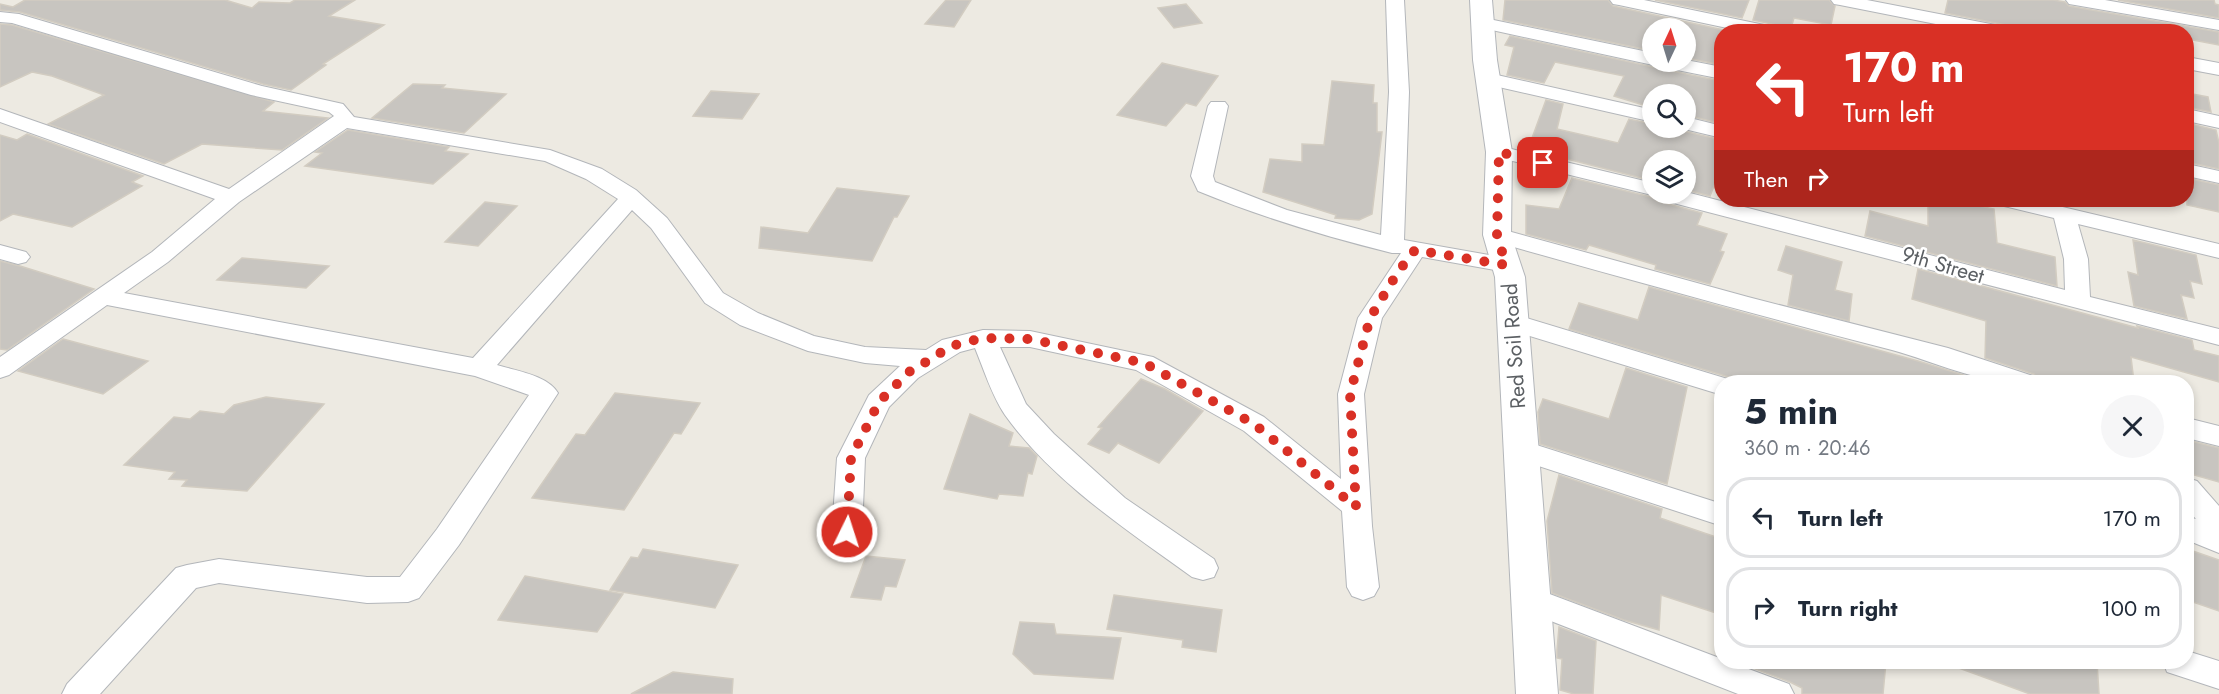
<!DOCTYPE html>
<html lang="en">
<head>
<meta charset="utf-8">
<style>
  body { margin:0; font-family:Jost,sans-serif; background:#f6f6f7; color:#1f2937; height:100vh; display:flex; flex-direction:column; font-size:22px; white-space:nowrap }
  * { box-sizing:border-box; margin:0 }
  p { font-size:20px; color:#747a83 }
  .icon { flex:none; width:33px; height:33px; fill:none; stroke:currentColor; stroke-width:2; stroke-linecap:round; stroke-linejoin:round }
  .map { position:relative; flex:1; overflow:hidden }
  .details { position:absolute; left:1714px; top:375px; width:480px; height:294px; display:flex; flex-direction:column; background:#fff; border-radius:24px; box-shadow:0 3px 9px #0003 }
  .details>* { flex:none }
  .hud { position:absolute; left:1714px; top:24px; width:480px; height:183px; border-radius:24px; box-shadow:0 3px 9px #0003; background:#d93025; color:#fff; overflow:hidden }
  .needle { width:39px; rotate:4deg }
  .controls { position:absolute; left:1642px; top:18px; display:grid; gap:12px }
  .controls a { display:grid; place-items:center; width:54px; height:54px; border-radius:50%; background:#fff; box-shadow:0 3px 9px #0003; font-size:30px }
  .pin { position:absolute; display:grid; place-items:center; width:51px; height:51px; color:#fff; margin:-26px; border-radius:12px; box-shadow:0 3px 9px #0006 }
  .me { position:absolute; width:66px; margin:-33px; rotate:4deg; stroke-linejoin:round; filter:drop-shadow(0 0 4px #0008) }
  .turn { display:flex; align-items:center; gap:21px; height:126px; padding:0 30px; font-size:27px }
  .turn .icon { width:78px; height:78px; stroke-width:2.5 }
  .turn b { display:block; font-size:42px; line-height:51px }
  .then { display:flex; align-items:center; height:57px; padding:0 30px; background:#0003; gap:12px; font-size:22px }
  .round { display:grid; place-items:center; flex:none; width:63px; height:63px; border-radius:32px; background:#f6f6f7 }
  .head { display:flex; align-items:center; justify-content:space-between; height:102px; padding:0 30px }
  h1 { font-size:36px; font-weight:700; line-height:45px }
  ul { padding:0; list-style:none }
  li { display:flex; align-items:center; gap:18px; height:81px; margin:0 12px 9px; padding:0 18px; border:3px solid #e0e1e3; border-radius:24px }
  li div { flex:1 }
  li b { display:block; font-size:22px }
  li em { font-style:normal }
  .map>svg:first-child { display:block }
  .building { fill:#c8c5c0; stroke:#d2ccc1; stroke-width:1.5 }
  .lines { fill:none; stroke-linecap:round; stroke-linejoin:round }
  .minor-casing { stroke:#b3b6ba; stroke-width:2 }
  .tertiary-casing { stroke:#b3b6ba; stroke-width:2 }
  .minor { fill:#fff; fill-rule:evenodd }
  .tertiary { fill:#fff; fill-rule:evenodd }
  .route { stroke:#d93025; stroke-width:10; stroke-dasharray:0 18 }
  .labels { text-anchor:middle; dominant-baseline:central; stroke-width:5; stroke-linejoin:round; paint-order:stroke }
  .street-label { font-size:21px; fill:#5b5f63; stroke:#fff }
</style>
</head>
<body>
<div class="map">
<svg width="2219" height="694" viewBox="0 0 2219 694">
  <rect width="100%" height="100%" fill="#edeae2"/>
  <g class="building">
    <path d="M25,0H225L252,8L259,2L290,3L295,0H355L329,16L384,25L323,64L326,65L291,90L263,84L20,12L0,10V4L13,7Z"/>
    <path d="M946,0H971L954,27L925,24Z"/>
    <path d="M1505,0H1608L1613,6L1733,32H1722V65L1686,58V28H1653V51L1503,20Z"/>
    <path d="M1655,0H1749L1742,18Z"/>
    <path d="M1759,0H1829L1835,6L1831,25L1794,18L1791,28L1753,20Z"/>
    <path d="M1948,0H2053L2065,2L2069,6L2219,32V45L2187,39V32H2017L2006,25L1945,13Z"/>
    <path d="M2118,0H2214L2215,4L2219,5V18Z"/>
    <path d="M1186,4L1202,23L1174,28L1158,8Z"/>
    <path d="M0,24L12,25L274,102L263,111L328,118L282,150L202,144L164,164L48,124L104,95L52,76L32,72L0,87Z"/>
    <path d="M1510,36L1653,67L1658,65L1667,70L1721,81L1717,92L1722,93V124L1686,115V94H1653V108L1614,96L1624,76L1555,62L1544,83L1507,75L1514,47L1505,45Z"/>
    <path d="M1162,63L1218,76L1196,106L1186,103L1166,126L1117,115Z"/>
    <path d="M1332,81L1374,85L1373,103H1377V132H1382L1372,214L1359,220L1335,218L1336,215L1263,192L1270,159L1302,162V144L1324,145Z"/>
    <path d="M413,84L445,85L442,88L506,94L464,133L372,118Z"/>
    <path d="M711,91L759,94L742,119L693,116Z"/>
    <path d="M2187,93L2208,97L2211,112L2187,107Z"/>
    <path d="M1546,100L1563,104L1557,129L1618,143L1629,119L1653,124V128H1678L1679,130L1722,140V189L1714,186L1710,196L1686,190V160H1653V181L1528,149Z"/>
    <path d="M2187,123L2216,130L2219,143V169L2187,162Z"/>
    <path d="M348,130L449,147L445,151L468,154L433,184L305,166L322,153L315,152Z"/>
    <path d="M27,134L143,176L132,182L142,186L72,227L13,214L0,221V135L17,140Z"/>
    <path d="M1572,178L1655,198L1657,201L1702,213L1697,225L1727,234L1720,251L1724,252L1710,284L1655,269L1656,265L1589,245L1586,250L1526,234V205L1559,209Z"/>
    <path d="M2187,178L2219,185V212L2187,205Z"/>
    <path d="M837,188L909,196L897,217H894L872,261L759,248L761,227L808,233Z"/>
    <path d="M1928,200H1950L1994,209L1997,243L2055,257L2057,286L1865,236L1870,211L1928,226Z"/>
    <path d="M485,202L517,206L478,246L445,242Z"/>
    <path d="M2133,240L2196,255L2202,284L2190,281L2194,298L2181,295L2187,319L2134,306L2128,272L2138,275Z"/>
    <path d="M1786,246L1842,262L1835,290L1852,294L1849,321L1788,305L1793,275L1778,270Z"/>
    <path d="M242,258L329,266L306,288L217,280Z"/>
    <path d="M0,261L20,266L94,289L7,350L0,349Z"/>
    <path d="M1918,269L2138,328L2137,326L2192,340L2194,350L2219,356V382L2131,357L2134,382H2039L2034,374L1985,358L1986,321L1912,299Z"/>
    <path d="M1649,287L1918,361L1973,378L1972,382H1735L1732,378L1569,329L1579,303L1638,320Z"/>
    <path d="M63,339L93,347L148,361L103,394L18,371Z"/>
    <path d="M1626,368L1687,387L1667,484L1540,444L1538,412L1543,399L1609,419Z"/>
    <path d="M1141,379L1165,389L1203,411L1159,463L1118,443L1109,453L1088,444L1102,428L1098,427Z"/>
    <path d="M615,393L700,403L681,434L674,433L624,510L532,498L576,434L585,435Z"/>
    <path d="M266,397L324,404L247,491L182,486L187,480L169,479L175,472L124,465L174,417L190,419L200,411L224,414L234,405Z"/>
    <path d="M970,414L1013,433L1009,446L1029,448L1037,456L1032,474L1028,473L1023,496L999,494L997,499L944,489Z"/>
    <path d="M2187,440L2219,448V482L2187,473Z"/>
    <path d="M1559,475L1662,509L1660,518L1722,539V615L1661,595L1659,630L1624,620L1552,593L1547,521Z"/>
    <path d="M643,549L738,565L715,608L610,590L631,557L638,558Z"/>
    <path d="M2187,549L2219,560V611L2187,600Z"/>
    <path d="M866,556L905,560L896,587L885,586L881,600L851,597Z"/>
    <path d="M525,576L623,594L597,632L498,620Z"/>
    <path d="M1114,595L1222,610L1216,652L1182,647L1183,640L1107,629Z"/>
    <path d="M1020,622L1054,624L1056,634L1121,638L1113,679L1034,674L1013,654Z"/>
    <path d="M1559,627L1596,641L1593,694H1574L1560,690L1562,659L1557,658V650Z"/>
    <path d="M1737,662H1886L1883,694H1802V688L1790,682Z"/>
    <path d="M1949,662H2097L2099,694H2030L1948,664Z"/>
    <path d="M673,672L733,679L732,694H631Z"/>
  </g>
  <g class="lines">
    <defs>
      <g id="minor">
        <path d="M1386,0H1404L1409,92L1404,240L1506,258L1514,260L1518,265L1514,270L1506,272L1422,257L1382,318L1364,394L1372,526L1379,587L1374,596L1363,600L1352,596L1347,587L1342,511L1244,431L1136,370L1030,347H1000L1026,404L1054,434L1125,498L1214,559L1218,568L1214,577L1203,580L1192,577C1127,530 1052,481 1005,415C992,396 984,370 975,348L960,352L918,378L889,407L865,458L862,532L858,540L847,543L836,540L832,532L837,458L869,395L900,366L865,363L808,351L740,325L705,303L651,228L632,210L497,365C516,371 547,375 558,393L459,545L419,598L408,602L367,603L219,583L196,588L100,694H62L67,684L176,568L187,565L219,559L367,577H400L437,529L529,395L475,376L107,305L9,375L0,378V357L152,252L215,199L0,122V109L229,189L334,116L329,112L251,95L12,23L0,22V12L19,14L262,86L343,104L354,117L550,150L602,169L636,190L667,218L723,293L758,313L814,336L865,347L926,350L942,340L983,330L1030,331L1153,357L1264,417L1341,479L1338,394L1358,318L1401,253H1392C1327,237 1261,217 1198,191L1191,176L1208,106L1211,102H1225L1228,106L1213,176L1215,182L1287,210L1381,235L1389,92ZM347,128L545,161L586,179L618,199L473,358L124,293L168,262L239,202Z"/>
        <path d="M1610,0H1644L1774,27L1783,32H1746L1619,5L1613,4Z"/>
        <path d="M1831,0H1867L2006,27L2015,32H1976L1840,5L1834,4Z"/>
        <path d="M2066,0H2105L2219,20V30L2075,5L2069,4Z"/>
        <path d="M1484,18L1653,53V62L1686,60L1722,67V79L1667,68L1658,63L1653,65L1478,27L1475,23L1478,19Z"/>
        <path d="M2187,57L2219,63V75L2187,69Z"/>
        <path d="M1488,73L1653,110V122L1481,83L1478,79L1481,75Z"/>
        <path d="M2187,109L2219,116V128L2187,121Z"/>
        <path d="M1686,117L1722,126V138L1680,128H1686Z"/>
        <path d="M1499,146L1653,183V194L1686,192L2065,290L2064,259L2054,218L2000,205L1997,200H2033L2219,244V258L2078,224L2088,259L2090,297L2219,329V345L1658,199L1656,196L1492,156L1489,152L1492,148Z"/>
        <path d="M2187,164L2219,171V183L2187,176Z"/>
        <path d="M1497,228L1748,297L1948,348L2033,376L2037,382C1988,388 1939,363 1892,350C1757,315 1623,278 1489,240L1486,235L1489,230Z"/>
        <path d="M0,245L26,252L30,257L26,262L18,264L0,259Z"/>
        <path d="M1513,314L1731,380L1733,382H1722V395L1504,328L1501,322L1504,316Z"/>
        <path d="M2187,418L2219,426V446L2187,438Z"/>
        <path d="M1521,440L1722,504V526L1511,457L1507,450L1511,443Z"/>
        <path d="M2187,478L2197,481L2219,506V553L2187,540V517L2196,519L2187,509Z"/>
        <path d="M1531,587L1722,659V662H1730L1789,684L1794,694H1738L1520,609L1515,600L1520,591Z"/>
        <path d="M2187,651L2219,661V689L2167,672L2163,662H2187Z"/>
      </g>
      <path id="tertiary" d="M1470,0H1492L1497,60L1512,152L1511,235L1525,277L1558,694H1516L1495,277L1483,235L1486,152L1473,60Z"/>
    </defs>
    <use href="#minor" class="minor-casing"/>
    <use href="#tertiary" class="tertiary-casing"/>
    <use href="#minor" class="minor"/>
    <use href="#tertiary" class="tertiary"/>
  </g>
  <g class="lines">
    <path class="route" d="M847,532L851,458L879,402L909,372L931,359L951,346L983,338L1030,339L1144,363L1254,424L1356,507L1350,394L1370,318L1398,272L1415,250L1506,265L1497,235L1499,152L1543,163"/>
  </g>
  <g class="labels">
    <g class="street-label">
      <text transform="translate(1943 265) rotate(16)">9th Street</text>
      <text transform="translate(1514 346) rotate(-94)">Red Soil Road</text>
    </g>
  </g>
</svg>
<div class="controls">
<a><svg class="needle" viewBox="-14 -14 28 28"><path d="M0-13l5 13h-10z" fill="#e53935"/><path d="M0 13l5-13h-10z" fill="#747a83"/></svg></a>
<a><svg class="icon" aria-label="search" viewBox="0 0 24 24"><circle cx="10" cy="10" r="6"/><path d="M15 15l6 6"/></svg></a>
<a><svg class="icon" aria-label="layers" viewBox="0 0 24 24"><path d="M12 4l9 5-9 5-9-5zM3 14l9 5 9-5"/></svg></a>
</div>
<div class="pin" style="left:1543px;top:163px;background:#d93025"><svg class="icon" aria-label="arrive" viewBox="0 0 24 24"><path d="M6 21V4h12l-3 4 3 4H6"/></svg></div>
<svg class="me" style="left:847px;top:532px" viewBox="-20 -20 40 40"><circle r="17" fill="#d93025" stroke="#fff" stroke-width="3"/><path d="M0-11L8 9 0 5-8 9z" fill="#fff"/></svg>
<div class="hud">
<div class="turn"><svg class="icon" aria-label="left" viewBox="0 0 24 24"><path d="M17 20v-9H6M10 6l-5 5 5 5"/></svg><div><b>170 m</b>Turn left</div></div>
<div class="then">Then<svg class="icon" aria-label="right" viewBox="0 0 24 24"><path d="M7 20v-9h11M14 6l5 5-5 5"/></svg></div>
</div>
<section class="details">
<div class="head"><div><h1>5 min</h1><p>360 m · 20:46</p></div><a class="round"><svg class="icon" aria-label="close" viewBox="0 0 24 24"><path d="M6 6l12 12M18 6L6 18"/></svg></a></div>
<ul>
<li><svg class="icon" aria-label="left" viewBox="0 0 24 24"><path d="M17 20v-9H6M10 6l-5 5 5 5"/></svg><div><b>Turn left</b></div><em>170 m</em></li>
<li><svg class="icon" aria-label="right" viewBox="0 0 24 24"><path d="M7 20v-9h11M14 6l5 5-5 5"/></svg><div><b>Turn right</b></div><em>100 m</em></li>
</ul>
</section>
</div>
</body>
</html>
